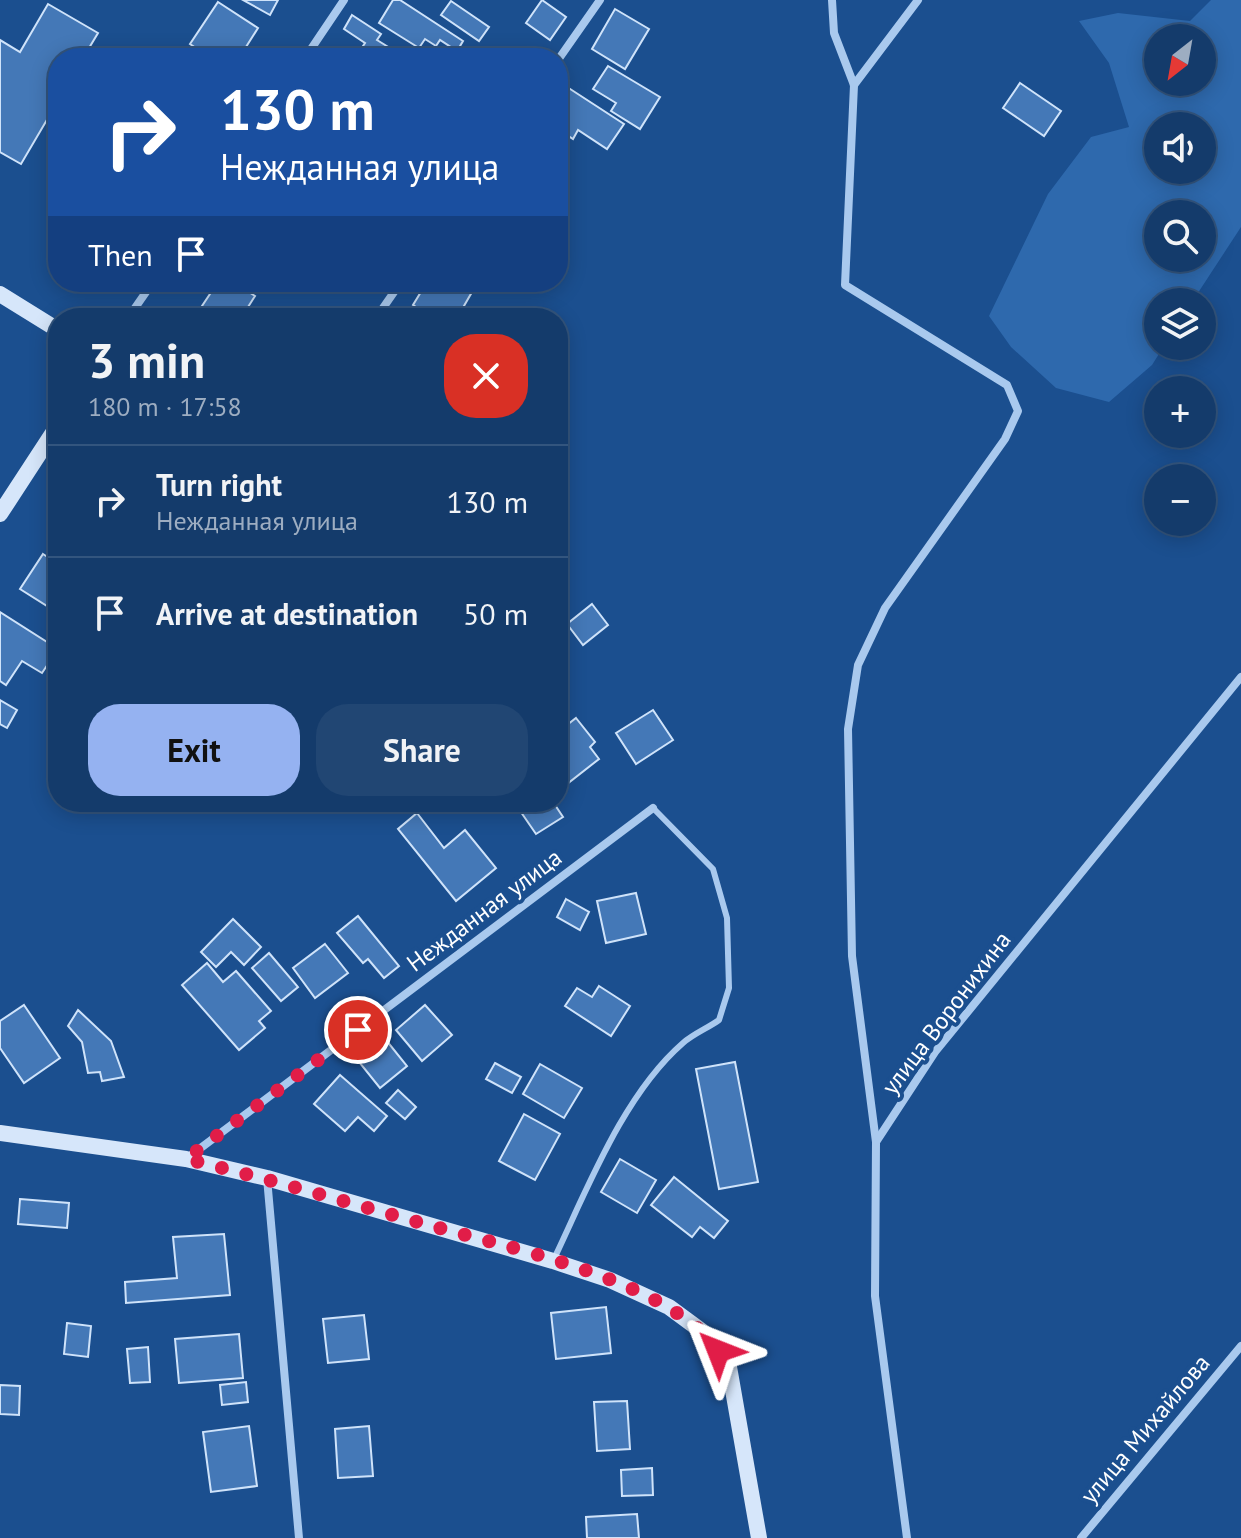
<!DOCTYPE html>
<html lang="en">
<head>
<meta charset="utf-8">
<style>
  body { margin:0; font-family:"PT Sans",sans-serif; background:#214673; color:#f1f3f6; height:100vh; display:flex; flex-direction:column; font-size:30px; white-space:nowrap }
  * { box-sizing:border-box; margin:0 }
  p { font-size:26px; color:#9dadc1 }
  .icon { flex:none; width:44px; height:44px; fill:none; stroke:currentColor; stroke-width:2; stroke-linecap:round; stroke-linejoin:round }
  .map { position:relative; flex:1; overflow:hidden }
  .panel { position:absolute; left:48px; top:308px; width:520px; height:504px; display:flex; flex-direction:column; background:#143b6b; border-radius:32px; box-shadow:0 4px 20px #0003,0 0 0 2px #33557e }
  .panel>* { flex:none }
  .banner { position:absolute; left:48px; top:48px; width:520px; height:244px; border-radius:32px; box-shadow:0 4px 20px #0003,0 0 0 2px #33557e; background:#1a4fa0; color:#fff; overflow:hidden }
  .needle { width:52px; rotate:211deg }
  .buttons { position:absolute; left:1144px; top:24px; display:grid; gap:16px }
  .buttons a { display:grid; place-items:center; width:72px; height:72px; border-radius:50%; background:#143b6b; box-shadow:0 4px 20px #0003,0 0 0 2px #33557e; font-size:40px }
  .pin { position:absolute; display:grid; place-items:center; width:68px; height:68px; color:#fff; margin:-34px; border:4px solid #fff; border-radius:50%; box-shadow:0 2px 8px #0007 }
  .me { position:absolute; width:88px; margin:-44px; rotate:315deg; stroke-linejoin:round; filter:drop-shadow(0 0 6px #0008) }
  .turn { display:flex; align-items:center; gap:28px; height:168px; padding:0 40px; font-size:36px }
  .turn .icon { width:104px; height:104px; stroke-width:2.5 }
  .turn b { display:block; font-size:56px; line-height:68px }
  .then { display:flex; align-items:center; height:76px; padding:0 40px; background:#0003; gap:16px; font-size:30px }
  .round { display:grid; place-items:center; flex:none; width:84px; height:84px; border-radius:32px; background:#214673 }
  .head { display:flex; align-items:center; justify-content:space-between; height:136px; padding:0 40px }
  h1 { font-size:48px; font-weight:800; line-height:60px }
  .cta { display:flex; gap:16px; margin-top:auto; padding:16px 40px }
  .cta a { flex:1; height:92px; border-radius:32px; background:#95b2f1; color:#111; font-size:32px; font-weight:800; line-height:92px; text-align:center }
  .cta a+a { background:#214673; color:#f1f3f6 }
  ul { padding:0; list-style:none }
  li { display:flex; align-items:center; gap:24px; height:112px; padding:0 40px; border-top:2px solid #33557e }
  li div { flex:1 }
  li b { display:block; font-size:30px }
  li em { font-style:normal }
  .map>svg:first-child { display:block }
  .green { fill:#2e69ad; fill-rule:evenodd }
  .building { fill:#4478b7; stroke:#cfe3fa; stroke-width:2 }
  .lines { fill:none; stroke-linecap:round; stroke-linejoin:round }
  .lane { stroke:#a9c9ee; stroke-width:6 }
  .street { stroke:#a9c9ee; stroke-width:8 }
  .secondary { stroke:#d6e6fa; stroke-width:16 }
  .route { stroke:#e11d48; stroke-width:14; stroke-dasharray:0 25.2 }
  .labels { text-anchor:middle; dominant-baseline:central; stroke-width:8; stroke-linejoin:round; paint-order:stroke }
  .street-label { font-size:24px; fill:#fff; stroke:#1b4f8f }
</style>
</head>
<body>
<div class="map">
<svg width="1241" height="1538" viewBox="0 0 1241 1538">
  <rect width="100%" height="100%" fill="#1b4f8f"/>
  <path class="green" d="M1211,0H1241V227L1192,302H1158V346H1164L1152,365L1109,402L1056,388L1011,347L989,316L1048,194L1091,137L1129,127L1109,63L1079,21L1118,13L1190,21ZM1158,38H1202V82H1158ZM1158,126H1202V170H1158ZM1158,214H1202V258H1158Z"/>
  <g class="building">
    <path d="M243,0H278L270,15Z"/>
    <path d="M393,0H400L463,41L457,51L440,40L436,46L425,39L419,48L379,23Z"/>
    <path d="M542,0L566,17L550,40L526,23Z"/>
    <path d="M451,1L489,27L479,41L441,15Z"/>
    <path d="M218,2L258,28L239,58H211L190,44Z"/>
    <path d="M48,4L98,33L83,58H58V101L21,164L0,152V40L20,52Z"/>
    <path d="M615,9L649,29L625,69L592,49Z"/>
    <path d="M352,15L381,34L377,40L406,58H355L365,43L344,29Z"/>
    <path d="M608,66L660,97L640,129L611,111L616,103L593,89Z"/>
    <path d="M1020,83L1061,111L1044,136L1003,108Z"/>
    <path d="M564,85L624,124L607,149L578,130L573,139L558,129V94Z"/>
    <path d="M218,282H233L255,296L241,318H208L198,312Z"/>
    <path d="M427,282H455L472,292L457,318H434L413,305Z"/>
    <path d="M43,554L58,564V606L55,611L20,589Z"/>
    <path d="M592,604L608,625L583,645L567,624Z"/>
    <path d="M0,612L58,649L42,673L22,661L6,685L0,681Z"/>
    <path d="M0,700L17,710L7,728L0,724Z"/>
    <path d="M653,710L673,740L636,764L616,733Z"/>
    <path d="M576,718L595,742L590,747L599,759L567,784L558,773V732Z"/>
    <path d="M514,802H553L563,817L536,834Z"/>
    <path d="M417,813L444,848L465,830L496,868L456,901L398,829Z"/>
    <path d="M636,893L646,934L606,943L597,901Z"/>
    <path d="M566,899L589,912L580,930L557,917Z"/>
    <path d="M358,916L399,966L384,978L368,959L363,963L337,933Z"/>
    <path d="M233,919L261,947L244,965L231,952L216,967L201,952Z"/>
    <path d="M325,944L348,973L315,998L293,968Z"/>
    <path d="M269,953L298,987L281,1001L252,968Z"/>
    <path d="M207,963L223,982L236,971L271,1011L259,1021L265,1028L239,1050L182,985Z"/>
    <path d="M599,986L630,1006L611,1036L565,1006L577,988L592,997Z"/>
    <path d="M24,1005L60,1058L24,1083L0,1048V1021Z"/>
    <path d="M425,1005L452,1035L422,1061L396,1030Z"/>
    <path d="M78,1010L111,1041L124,1077L102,1081L100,1072L88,1073L82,1042L68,1026Z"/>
    <path d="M382,1035L407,1066L380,1088L355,1057Z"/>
    <path d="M735,1062L758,1182L719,1189L696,1069Z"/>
    <path d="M495,1063L521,1077L512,1093L486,1079Z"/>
    <path d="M540,1064L582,1088L564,1118L523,1094Z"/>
    <path d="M340,1075L387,1116L374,1131L358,1117L345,1131L314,1104Z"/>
    <path d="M398,1090L416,1107L405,1119L386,1103Z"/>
    <path d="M524,1114L560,1134L535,1180L499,1161Z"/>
    <path d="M620,1159L656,1180L637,1213L601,1192Z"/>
    <path d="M674,1177L728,1221L714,1238L700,1227L692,1237L651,1205Z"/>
    <path d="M20,1199L69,1203L67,1228L18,1224Z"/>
    <path d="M224,1234L230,1295L126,1303L125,1282L177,1278L173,1237Z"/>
    <path d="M606,1307L611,1353L556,1359L551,1313Z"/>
    <path d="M364,1315L369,1359L328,1363L323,1319Z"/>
    <path d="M67,1323L91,1326L88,1357L64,1354Z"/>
    <path d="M239,1334L243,1378L179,1383L175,1339Z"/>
    <path d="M148,1347L150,1382L130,1383L127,1349Z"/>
    <path d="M246,1382L248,1402L222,1405L220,1385Z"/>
    <path d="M0,1385L20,1386L19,1415L0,1414Z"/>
    <path d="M627,1401L630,1449L597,1451L594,1402Z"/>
    <path d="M249,1426L257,1486L211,1492L203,1432Z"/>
    <path d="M369,1426L373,1476L338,1478L335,1429Z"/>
    <path d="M652,1468L653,1495L622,1496L621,1470Z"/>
    <path d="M637,1514L639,1538H587L586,1517Z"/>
  </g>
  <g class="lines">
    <path class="lane" d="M553,1261C587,1190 623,1095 683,1043C693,1034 708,1028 719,1020L729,988L727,918L713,869L653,808"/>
    <g class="street">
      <path d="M832,0L834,33L854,85L845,285L1007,385L1018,411L1005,439L885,608L858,665L848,729L852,956L876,1142"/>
      <path d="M305,58L344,0"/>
      <path d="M558,60L600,0"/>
      <path d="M854,85L918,0"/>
      <path d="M128,318L153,282"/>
      <path d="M376,318L401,282"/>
      <path d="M186,1159L653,808"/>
      <path d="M267,1178L299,1538"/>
      <path d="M907,1538L875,1296L876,1142L935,1052L1241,677"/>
      <path d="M1081,1538L1241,1346"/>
    </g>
    <g class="secondary">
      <path d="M0,294L58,330"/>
      <path d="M0,514L58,425"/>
      <path d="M0,1133L186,1159L267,1178L553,1261L610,1280L669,1307L707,1335L729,1367L759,1538"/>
    </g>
  </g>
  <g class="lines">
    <path class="route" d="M358,1030L186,1159C265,1178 343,1201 421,1223C502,1246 670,1280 718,1351"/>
  </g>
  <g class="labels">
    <g class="street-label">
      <text transform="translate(484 910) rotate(-37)">Нежданная улица</text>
      <text transform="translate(946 1013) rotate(-53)">улица Воронихина</text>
      <text transform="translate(1145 1429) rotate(-50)">улица Михайлова</text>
    </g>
  </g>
</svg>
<div class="buttons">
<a><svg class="needle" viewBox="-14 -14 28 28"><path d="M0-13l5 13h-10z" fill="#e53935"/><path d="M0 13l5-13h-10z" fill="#9dadc1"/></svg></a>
<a><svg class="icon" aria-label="sound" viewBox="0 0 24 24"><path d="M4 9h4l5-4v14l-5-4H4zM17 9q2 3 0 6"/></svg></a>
<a><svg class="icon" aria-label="search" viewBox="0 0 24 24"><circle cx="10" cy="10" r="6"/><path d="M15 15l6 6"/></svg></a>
<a><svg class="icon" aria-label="layers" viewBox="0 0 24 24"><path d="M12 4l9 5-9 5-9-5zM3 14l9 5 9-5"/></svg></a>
<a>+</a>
<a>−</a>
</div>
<div class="pin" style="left:358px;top:1030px;background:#d93025"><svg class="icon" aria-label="arrive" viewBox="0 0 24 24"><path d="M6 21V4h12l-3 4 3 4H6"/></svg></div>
<svg class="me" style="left:718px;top:1351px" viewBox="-20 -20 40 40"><path d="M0-17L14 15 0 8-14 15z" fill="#e11d48" stroke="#fff" stroke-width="4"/></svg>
<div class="banner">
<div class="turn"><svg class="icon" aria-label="right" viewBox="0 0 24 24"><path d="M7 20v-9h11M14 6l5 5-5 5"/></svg><div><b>130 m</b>Нежданная улица</div></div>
<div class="then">Then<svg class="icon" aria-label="arrive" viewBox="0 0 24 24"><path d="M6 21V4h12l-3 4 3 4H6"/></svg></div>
</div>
<section class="panel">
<div class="head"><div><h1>3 min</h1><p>180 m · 17:58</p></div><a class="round" style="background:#d93025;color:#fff"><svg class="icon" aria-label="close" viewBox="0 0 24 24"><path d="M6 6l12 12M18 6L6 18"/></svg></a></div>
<ul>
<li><svg class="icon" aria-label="right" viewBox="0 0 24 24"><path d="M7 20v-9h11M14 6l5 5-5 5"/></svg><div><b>Turn right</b><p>Нежданная улица</p></div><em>130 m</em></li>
<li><svg class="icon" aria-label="arrive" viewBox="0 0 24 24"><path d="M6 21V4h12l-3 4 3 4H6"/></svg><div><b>Arrive at destination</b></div><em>50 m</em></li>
</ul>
<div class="cta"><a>Exit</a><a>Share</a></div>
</section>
</div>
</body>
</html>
